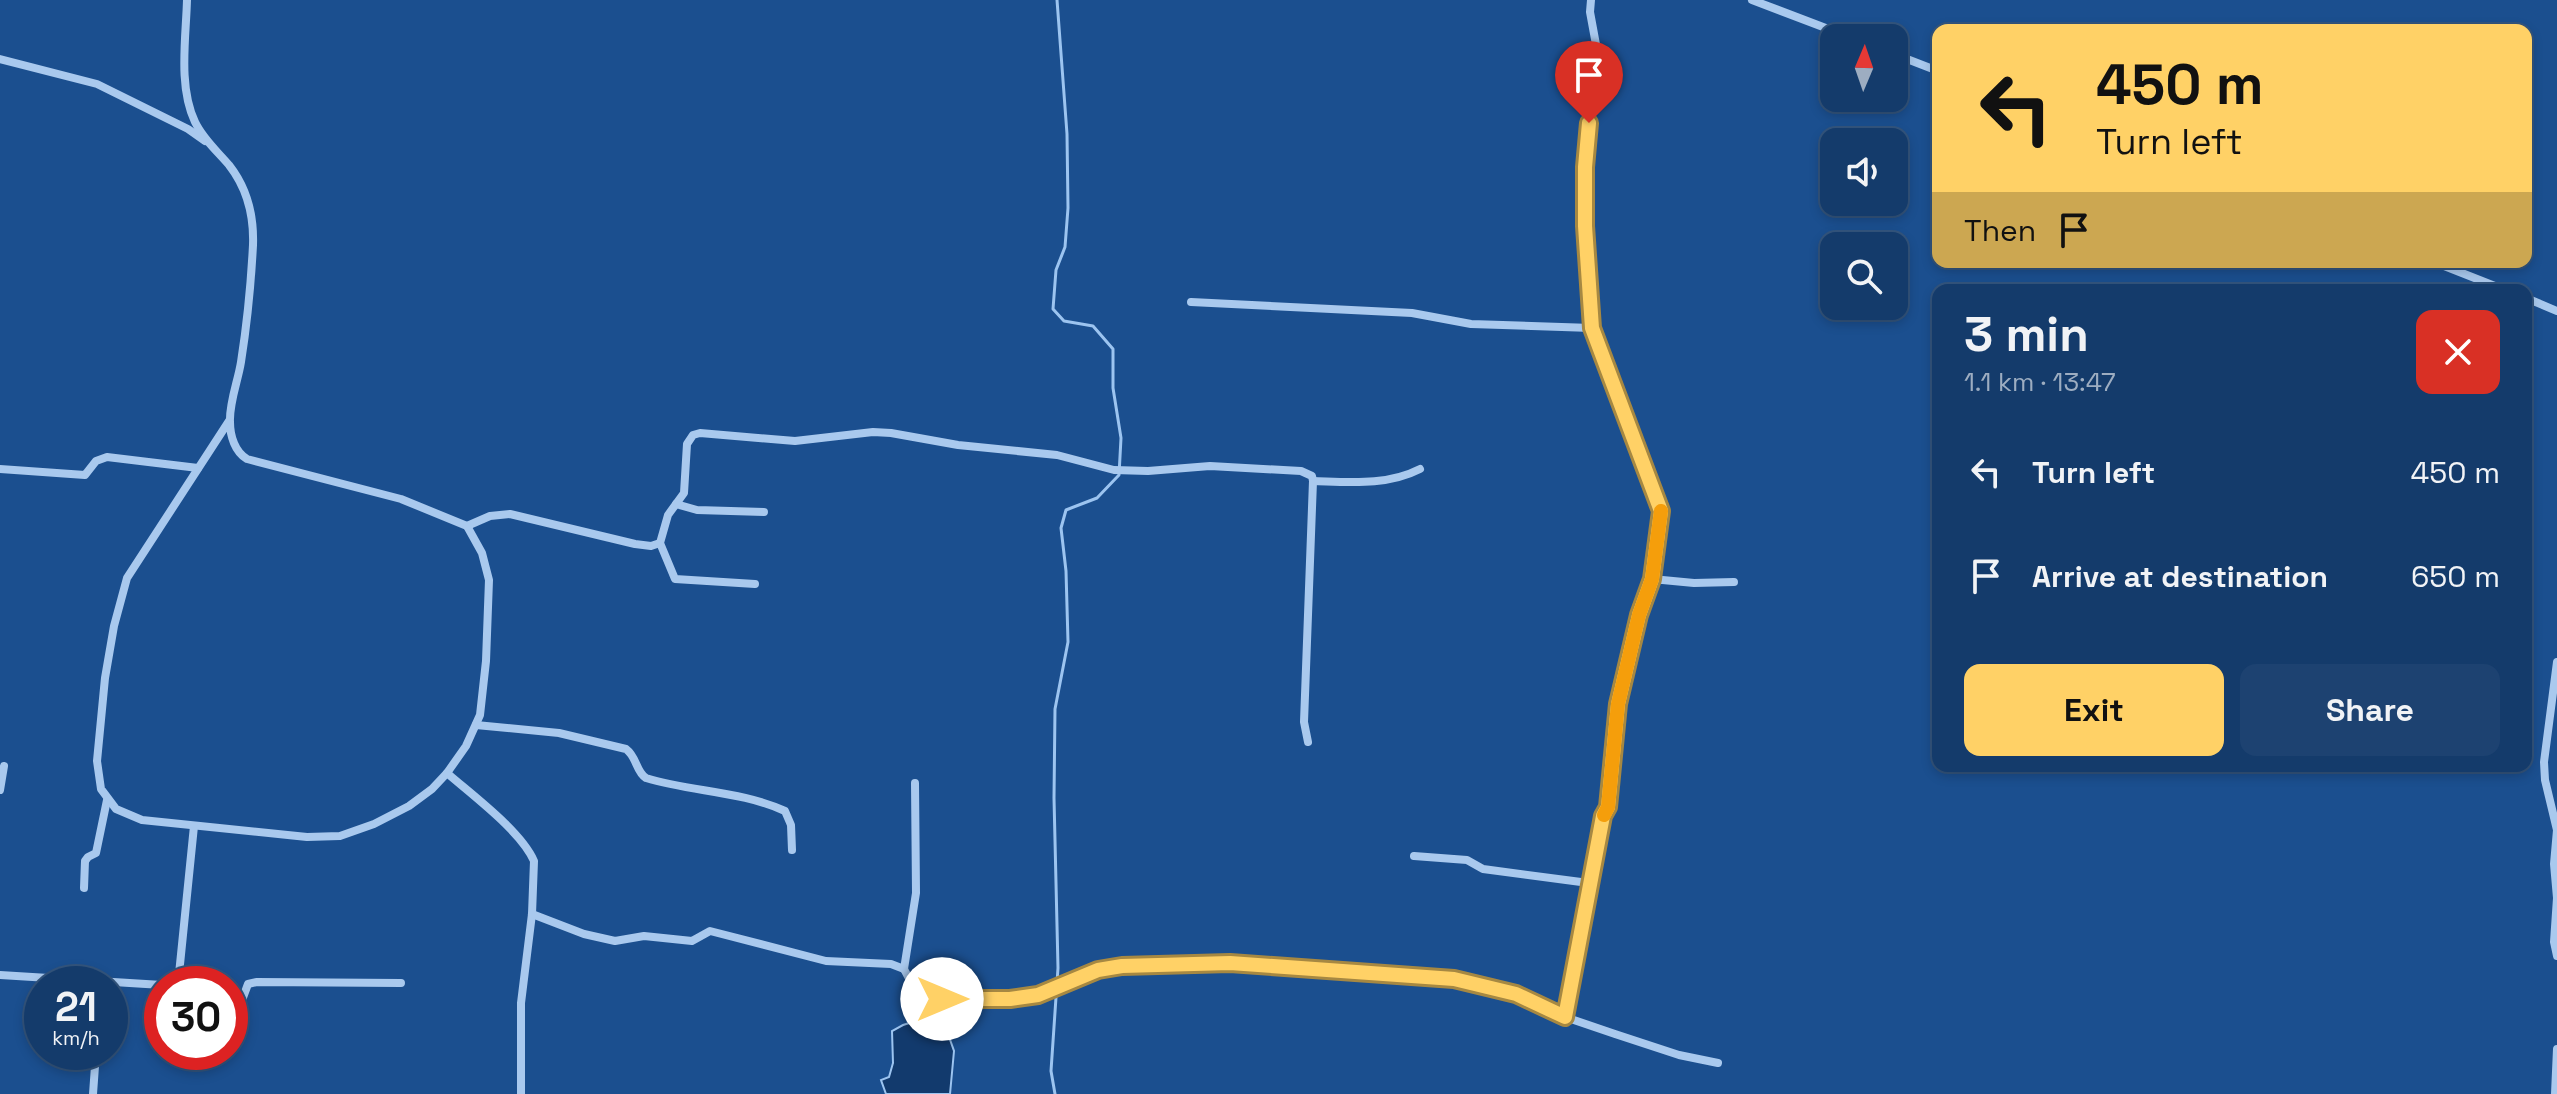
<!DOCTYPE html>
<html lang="en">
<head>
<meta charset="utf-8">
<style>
  body { margin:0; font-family:"Space Grotesk",sans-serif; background:#1d4271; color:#f1f3f6; height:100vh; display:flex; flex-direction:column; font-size:30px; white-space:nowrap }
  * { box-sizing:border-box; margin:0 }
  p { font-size:26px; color:#9dadc1 }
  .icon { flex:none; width:44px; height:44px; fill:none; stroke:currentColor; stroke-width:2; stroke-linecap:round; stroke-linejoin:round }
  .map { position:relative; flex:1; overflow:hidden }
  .sheet { position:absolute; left:1932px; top:284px; width:600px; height:488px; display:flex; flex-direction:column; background:#143b6b; border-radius:16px; box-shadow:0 4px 12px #0003,0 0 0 2px #33557e }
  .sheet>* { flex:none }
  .hud { position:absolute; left:1932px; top:24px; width:600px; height:244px; border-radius:16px; box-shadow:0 4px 12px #0003,0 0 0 2px #33557e; background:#ffd166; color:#111; overflow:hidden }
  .needle { width:52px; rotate:2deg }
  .controls { position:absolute; left:1820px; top:24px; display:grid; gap:16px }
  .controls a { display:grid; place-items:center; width:88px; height:88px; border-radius:16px; background:#143b6b; box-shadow:0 4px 12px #0003,0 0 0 2px #33557e; font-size:40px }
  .speed { position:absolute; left:24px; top:966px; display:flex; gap:16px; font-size:40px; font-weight:700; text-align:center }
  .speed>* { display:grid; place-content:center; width:104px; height:104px; border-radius:50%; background:#143b6b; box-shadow:0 4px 12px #0003,0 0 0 2px #33557e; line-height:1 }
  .speed small { font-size:20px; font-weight:400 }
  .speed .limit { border:12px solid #d22; background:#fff; color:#111 }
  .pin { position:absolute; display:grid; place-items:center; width:68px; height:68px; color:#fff; margin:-82px -34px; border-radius:50% 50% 50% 0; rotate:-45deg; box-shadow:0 0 8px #0007 }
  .pin .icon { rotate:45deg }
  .me { position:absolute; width:88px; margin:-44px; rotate:90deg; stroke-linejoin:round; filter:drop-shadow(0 0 6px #0008) }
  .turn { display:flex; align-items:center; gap:28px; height:168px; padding:0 32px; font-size:36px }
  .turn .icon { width:104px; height:104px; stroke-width:2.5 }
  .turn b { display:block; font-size:56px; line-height:68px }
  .then { display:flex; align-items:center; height:76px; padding:0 32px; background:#0003; gap:16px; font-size:30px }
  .round { display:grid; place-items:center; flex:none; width:84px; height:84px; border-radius:16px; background:#1d4271 }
  .summary { display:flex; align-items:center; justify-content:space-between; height:136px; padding:0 32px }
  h1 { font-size:48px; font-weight:800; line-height:60px }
  .cta { display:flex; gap:16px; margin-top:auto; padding:16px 32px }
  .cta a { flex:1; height:92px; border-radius:16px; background:#ffd166; color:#111; font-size:32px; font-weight:800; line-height:92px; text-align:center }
  .cta a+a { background:#1d4271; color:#f1f3f6 }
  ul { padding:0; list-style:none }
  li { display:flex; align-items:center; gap:24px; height:104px; padding:0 32px }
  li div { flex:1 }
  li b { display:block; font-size:30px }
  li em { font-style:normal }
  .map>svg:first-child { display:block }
  .water { fill:#123a6d; stroke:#9cc4f0; stroke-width:2 }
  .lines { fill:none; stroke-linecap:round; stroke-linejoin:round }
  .stream { stroke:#9cc4f0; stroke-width:3 }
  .street { stroke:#a9c9ee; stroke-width:8 }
  .route-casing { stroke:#a68842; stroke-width:20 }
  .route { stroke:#ffd166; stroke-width:14 }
  .slow { stroke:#f59e0b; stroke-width:14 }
</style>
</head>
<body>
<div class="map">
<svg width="2557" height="1094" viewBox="0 0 2557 1094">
  <rect width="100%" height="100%" fill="#1b4f8f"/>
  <path class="water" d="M929,1017H942L954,1051L950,1094H886L881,1080L889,1077L893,1063L892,1031L903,1025Z"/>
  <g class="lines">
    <path class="stream" d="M1055,1094L1051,1071L1058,968L1054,798L1055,709L1068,642L1066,571L1061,528L1066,510L1097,498L1119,475L1121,438L1113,388V349L1093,326L1064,321L1053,309L1056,270L1065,247L1068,208L1067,134L1057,0"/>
    <g class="street">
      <path d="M187,0C186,38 178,86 195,122C203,139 217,151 229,165C247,188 254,216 253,245C251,283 247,324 241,362C238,381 229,403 230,422C230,436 235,452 247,459L401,499L467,526L482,553L489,580L486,661L480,715L466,746L447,773L432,789L409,806L374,824L340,836L307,837L142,820L116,809L101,789L97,761L105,678L114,626L127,578L229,421"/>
      <path d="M1591,0L1590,12L1599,61L1585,167V226L1592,328L1661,511L1652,579L1639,615L1618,704L1608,807L1603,816L1591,887"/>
      <path d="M1752,0L1852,38"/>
      <path d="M1894,54L1938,71"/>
      <path d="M0,59L97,84L188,129L205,141"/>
      <path d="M2434,262L2505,290"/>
      <path d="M2526,298L2557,311"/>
      <path d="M1191,302L1412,313L1471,324L1592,328"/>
      <path d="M0,469L85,475L96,461L107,457L198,468"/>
      <path d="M1313,481C1349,482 1387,486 1420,469"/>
      <path d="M676,504L697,510L764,512"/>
      <path d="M467,526L490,516L510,514L635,544L651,546L660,543"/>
      <path d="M1652,579L1694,583L1734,582"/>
      <path d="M755,584L675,579L660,543L668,515L684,493L687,444L693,435L700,433L795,441L873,432L891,433L958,445L1057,455L1114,470L1148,471L1210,466L1301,471L1312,476L1313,481L1304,722L1308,742"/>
      <path d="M2557,662L2544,762L2545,780L2557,830L2554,864L2557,898L2554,942L2557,956"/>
      <path d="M476,725L559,733L626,749C637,757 636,772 646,778C692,792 741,791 785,811L791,825L792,850"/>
      <path d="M447,773C472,795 521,831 534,861L532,914L521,1003V1094"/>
      <path d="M0,790L4,766"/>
      <path d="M1414,856L1467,860L1483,869L1581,882L1591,887L1565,1017"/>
      <path d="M84,888L85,861L88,857L96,853L107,800"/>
      <path d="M532,914L584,934L615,941L644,936L692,941L710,931L826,961L891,964L904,969L915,990L924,995L942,999H1010L1038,995L1098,970L1122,966L1230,963L1454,979L1516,994L1565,1017L1615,1034L1679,1055L1718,1063"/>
      <path d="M904,969L916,893L915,783"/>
      <path d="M0,975L162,985"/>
      <path d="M178,984L194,826"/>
      <path d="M230,1016L235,1019L248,984L257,982L401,983"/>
      <path d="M93,1094L96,1052"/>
      <path d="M2555,1094L2557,1049"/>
    </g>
  </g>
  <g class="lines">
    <defs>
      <path id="route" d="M942,999H1010L1038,995L1098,970L1122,966L1230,963L1454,979L1516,994L1565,1017L1603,816L1608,807L1618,704L1639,615L1652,579L1661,511L1592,328L1585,226V167L1589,123"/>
    </defs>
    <use href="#route" class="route-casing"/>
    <use href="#route" class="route"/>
    <path class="slow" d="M1604,815L1608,807L1618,704L1639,615L1652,579L1661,511"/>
  </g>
</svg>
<div class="controls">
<a><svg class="needle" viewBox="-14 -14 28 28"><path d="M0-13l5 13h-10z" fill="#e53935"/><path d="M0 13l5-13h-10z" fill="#9dadc1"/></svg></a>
<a><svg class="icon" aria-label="sound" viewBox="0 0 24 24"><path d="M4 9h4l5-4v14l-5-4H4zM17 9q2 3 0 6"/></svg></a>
<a><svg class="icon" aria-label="search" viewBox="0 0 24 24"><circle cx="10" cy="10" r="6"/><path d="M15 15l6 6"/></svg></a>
</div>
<div class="speed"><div>21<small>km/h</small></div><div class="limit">30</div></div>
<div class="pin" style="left:1589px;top:123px;background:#d93025"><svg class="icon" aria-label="arrive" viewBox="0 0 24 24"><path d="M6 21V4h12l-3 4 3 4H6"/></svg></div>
<svg class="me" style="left:942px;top:999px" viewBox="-20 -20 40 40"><circle r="19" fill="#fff"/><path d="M0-13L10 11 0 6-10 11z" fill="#ffd166"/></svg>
<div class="hud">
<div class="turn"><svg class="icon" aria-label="left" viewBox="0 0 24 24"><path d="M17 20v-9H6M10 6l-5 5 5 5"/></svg><div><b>450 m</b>Turn left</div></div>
<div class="then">Then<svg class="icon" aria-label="arrive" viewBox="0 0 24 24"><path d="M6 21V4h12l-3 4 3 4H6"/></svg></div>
</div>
<section class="sheet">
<div class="summary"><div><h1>3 min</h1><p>1.1 km · 13:47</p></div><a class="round" style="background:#d93025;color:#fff"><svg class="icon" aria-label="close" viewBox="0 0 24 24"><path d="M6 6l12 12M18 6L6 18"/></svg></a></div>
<ul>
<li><svg class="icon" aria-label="left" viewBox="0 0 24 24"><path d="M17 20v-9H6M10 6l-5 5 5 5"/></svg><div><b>Turn left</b></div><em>450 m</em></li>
<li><svg class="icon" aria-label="arrive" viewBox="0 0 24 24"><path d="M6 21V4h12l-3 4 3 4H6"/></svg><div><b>Arrive at destination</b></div><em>650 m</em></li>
</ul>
<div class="cta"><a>Exit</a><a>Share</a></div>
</section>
</div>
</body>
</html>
